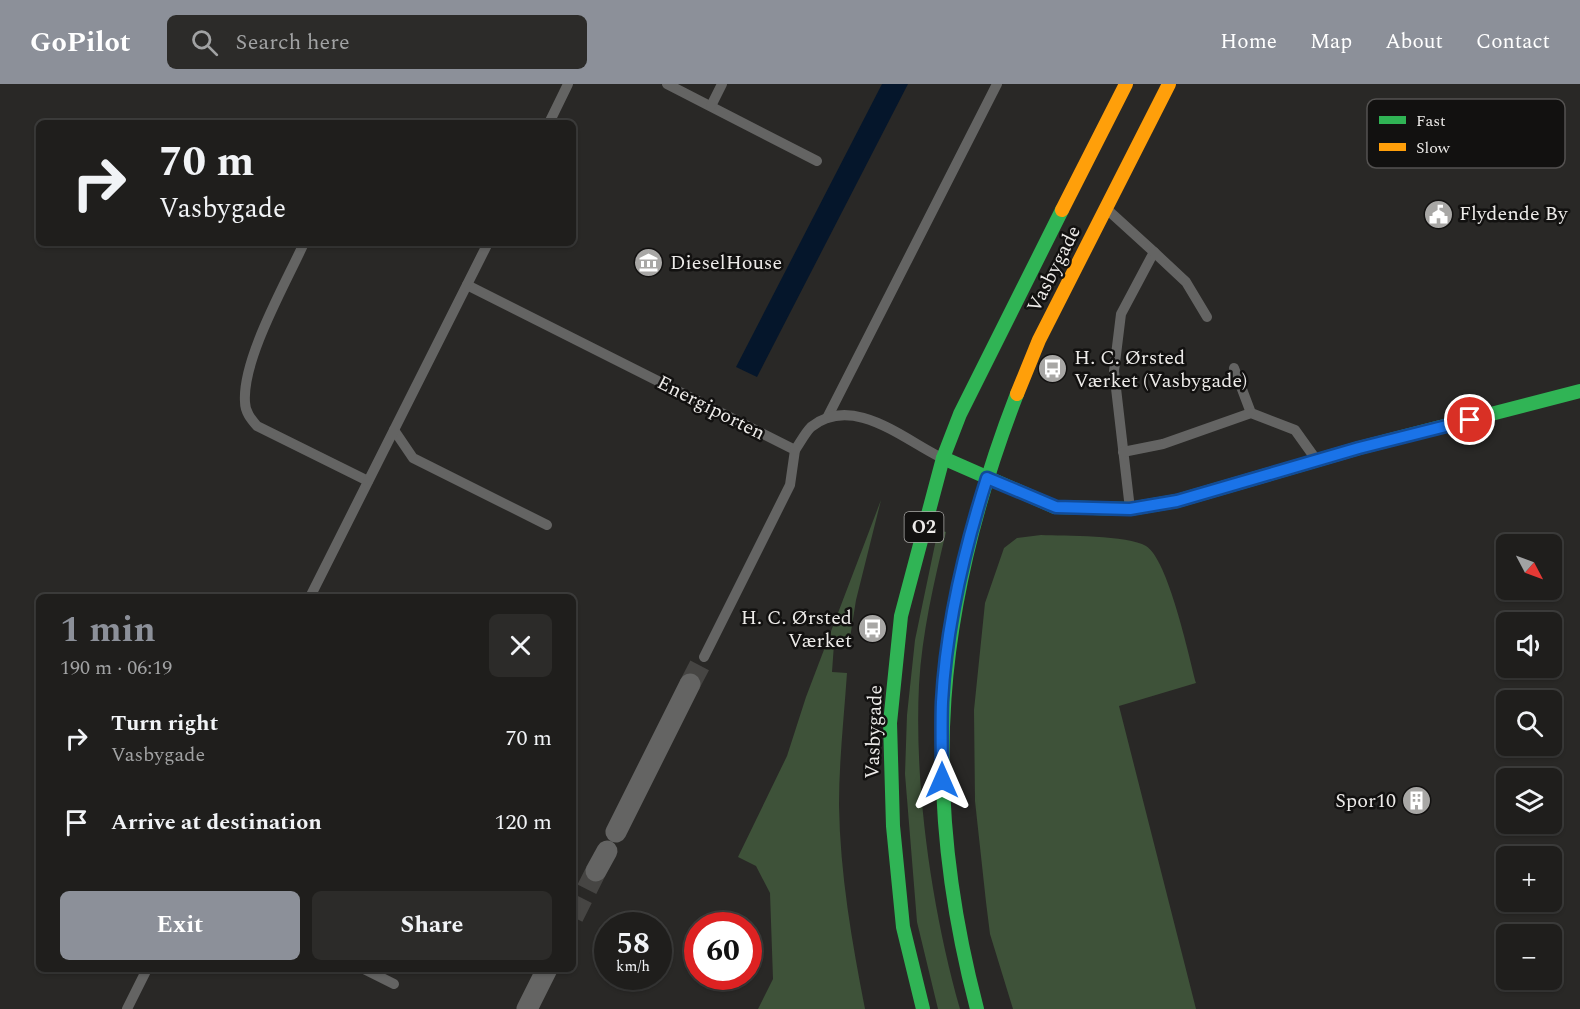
<!DOCTYPE html>
<html lang="en">
<head>
<meta charset="utf-8">
<style>
  body { margin:0; font-family:Spectral,serif; background:#2c2b29; color:#f1f3f6; height:100vh; display:flex; flex-direction:column; font-size:22px; white-space:nowrap }
  * { box-sizing:border-box; margin:0 }
  p { font-size:20px; color:#a1a2a3 }
  .icon { flex:none; width:33px; height:33px; fill:none; stroke:currentColor; stroke-width:2; stroke-linecap:round; stroke-linejoin:round }
  .map { position:relative; flex:1; overflow:hidden }
  .panel { position:absolute; left:36px; top:510px; width:540px; height:378px; display:flex; flex-direction:column; background:#1f1e1c; border-radius:9px; box-shadow:0 2px 4px #0004,0 0 0 2px #3c3c3b }
  .panel>* { flex:none }
  .top-card { position:absolute; left:36px; top:36px; width:540px; height:126px; border-radius:9px; box-shadow:0 2px 4px #0004,0 0 0 2px #3c3c3b; background:#1f1e1c; color:#f1f3f6; overflow:hidden }
  .needle { width:39px; rotate:131deg }
  .buttons { position:absolute; left:1496px; top:450px; display:grid; gap:12px }
  .buttons a { display:grid; place-items:center; width:66px; height:66px; border-radius:9px; background:#1f1e1c; box-shadow:0 2px 4px #0004,0 0 0 2px #3c3c3b; font-size:30px }
  .speed { position:absolute; left:594px; top:828px; display:flex; gap:12px; font-size:30px; font-weight:700; text-align:center }
  .speed>* { display:grid; place-content:center; width:78px; height:78px; border-radius:50%; background:#1f1e1c; box-shadow:0 2px 4px #0004,0 0 0 2px #3c3c3b; line-height:1 }
  .speed small { font-size:15px; font-weight:400 }
  .speed .limit { border:9px solid #d22; background:#fff; color:#111 }
  .pin { position:absolute; display:grid; place-items:center; width:51px; height:51px; color:#fff; margin:-26px; border:3px solid #fff; border-radius:50%; box-shadow:0 2px 6px #0007 }
  .me { position:absolute; width:66px; margin:-33px; rotate:0deg; stroke-linejoin:round; filter:drop-shadow(0 0 4px #0008) }
  .turn { display:flex; align-items:center; gap:21px; height:126px; padding:0 24px; font-size:27px }
  .turn .icon { width:78px; height:78px; stroke-width:2.5 }
  .turn b { display:block; font-size:42px; line-height:51px }
  .round { display:grid; place-items:center; flex:none; width:63px; height:63px; border-radius:9px; background:#2c2b29 }
  .head { display:flex; align-items:center; justify-content:space-between; height:102px; padding:0 24px }
  h1 { font-size:36px; font-weight:700; line-height:45px; color:#8c9099 }
  .action { display:flex; gap:12px; margin-top:auto; padding:12px 24px }
  .action a { flex:1; height:69px; border-radius:9px; background:#8c9099; color:#fff; font-size:24px; font-weight:700; line-height:69px; text-align:center }
  .action a+a { background:#2c2b29; color:#f1f3f6 }
  ul { padding:0; list-style:none }
  li { display:flex; align-items:center; gap:18px; height:84px; padding:0 24px }
  li div { flex:1 }
  li b { display:block; font-size:22px }
  li em { font-style:normal }
  header { display:flex; align-items:center; gap:36px; box-sizing:border-box; height:84px; padding:0 30px; background:#8c9099; color:#fff }
  header strong { font-size:28px }
  nav { display:flex; gap:33px; margin-inline-start:auto; font-size:21px }
  .search { width:420px; height:54px; background:#2c2b29; display:flex; align-items:center; gap:15px; box-sizing:border-box; padding:0 21px; border-radius:9px; color:#a1a2a3; font-size:22px }
  .map>svg:first-child { display:block }
  .green { fill:#3e5239 }
  .water { fill:#05162b }
  .lines { fill:none; stroke-linecap:round; stroke-linejoin:round }
  .street-tunnel { stroke:#464543; stroke-width:21; stroke-dasharray:21 10; stroke-linecap:butt }
  .lane { stroke:#646463; stroke-width:10 }
  .street { stroke:#646463; stroke-width:21 }
  .fast { stroke:#30b455; stroke-width:14 }
  .slow { stroke:#ff9f0a; stroke-width:14 }
  .route-casing { stroke:#114b97; stroke-width:15 }
  .route { stroke:#1a73e8; stroke-width:10 }
  .labels { text-anchor:middle; dominant-baseline:central; stroke-width:5; stroke-linejoin:round; paint-order:stroke }
  .shield { fill:#121110; stroke:#abaaa8; stroke-width:1.5 }
  .shield-label { font-size:18px; font-weight:bold; fill:#edebe9 }
  .poi-label { font-size:20px; fill:#edebe9; stroke:#121110; text-anchor:start }
  .street-label { font-size:20px; fill:#edebe9; stroke:#121110 }
  .key { fill:#121110; stroke:#545251; stroke-width:1.5 }
  .key-label { font-size:16px; fill:#edebe9 }
</style>
</head>
<body>
<header>
<strong>GoPilot</strong>
<div class="search"><svg class="icon" aria-label="search" viewBox="0 0 24 24"><circle cx="10" cy="10" r="6"/><path d="M15 15l6 6"/></svg>Search here</div>
<nav><a>Home</a><a>Map</a><a>About</a><a>Contact</a></nav>
</header>
<div class="map">
<svg width="1580" height="925" viewBox="0 0 1580 925">
  <rect width="100%" height="100%" fill="#292826"/>
  <g class="green">
    <path d="M881,416L856,516L849,560H834L832,588L847,589C844,633 839,677 839,721C840,790 852,858 865,925H758L773,895L770,809L756,782L738,773L787,672L806,613Z"/>
    <path d="M938,446L946,448C934,498 922,549 919,601C914,704 932,826 960,925H938L917,838L905,690L907,631L915,556Z"/>
    <path d="M1041,451C1064,452 1128,451 1146,462C1168,475 1189,572 1196,599L1119,622L1196,925H1013L990,850L986,818L975,717L974,626L985,519L1004,464L1017,454Z"/>
  </g>
  <path class="water" d="M882,0H908L757,293L736,283Z"/>
  <g class="lines">
    <g class="street-tunnel">
      <path d="M690,600L704,573"/>
      <path d="M573,833L596,787"/>
    </g>
    <g class="lane">
      <path d="M667,0L817,77"/>
      <path d="M711,22L722,0"/>
      <path d="M549,39L568,0"/>
      <path d="M1110,128L1154,168L1121,230L1114,287L1130,425"/>
      <path d="M304,159C286,199 242,275 245,318C245,328 251,335 257,342L368,397"/>
      <path d="M1154,168L1186,198L1207,233"/>
      <path d="M467,201L795,366L790,401L704,573"/>
      <path d="M1234,284L1251,329"/>
      <path d="M827,334L997,0"/>
      <path d="M394,346L413,374L547,441"/>
      <path d="M795,366C800,359 805,349 811,343C852,310 902,354 940,373"/>
      <path d="M1123,368L1163,360L1251,329L1295,346L1315,374"/>
      <path d="M310,513L488,159"/>
      <path d="M364,885L394,900"/>
      <path d="M127,925L147,885"/>
    </g>
    <g class="street">
      <path d="M616,748L690,600"/>
      <path d="M596,787L607,767"/>
      <path d="M527,925L547,885"/>
    </g>
    <g class="fast">
      <path d="M943,374L1055,423L1130,425L1177,417L1359,364L1580,307"/>
      <path d="M923,925L903,843L893,742L890,639L901,532L943,374L960,330L1062,126"/>
      <path d="M977,925C919,704 935,522 1017,310"/>
    </g>
    <g class="slow">
      <path d="M1062,126L1126,0"/>
      <path d="M1017,310L1039,256L1169,0"/>
    </g>
  </g>
  <g class="lines">
    <defs>
      <path id="route" d="M942,696C942,671 941,644 942,618C946,543 964,466 987,394L1056,423L1130,425L1177,417L1359,364L1470,336"/>
    </defs>
    <use href="#route" class="route-casing"/>
    <use href="#route" class="route"/>
  </g>
  <defs>
    <symbol id="civic-disc" viewBox="-11 -11 22 22"><circle r="9.5" fill="#a8a7a5" stroke="#121110"/><path d="M-.6-6.5H3V-4.5H.6V-3L4-1V1h2V6H-6V1h2V-1L-.6-3ZM-1.2 2.5V6h2.4V2.5Z" fill="#fff"/></symbol>
    <symbol id="museum-disc" viewBox="-11 -11 22 22"><circle r="9.5" fill="#a8a7a5" stroke="#121110"/><path d="M0-6L6-3V-2H-6V-3ZM-5-1h2V3h-2ZM-1-1h2V3h-2ZM3-1h2V3H3ZM-6 4H6V6H-6Z" fill="#fff"/></symbol>
    <symbol id="bus-disc" viewBox="-11 -11 22 22"><circle r="9.5" fill="#a8a7a5" stroke="#121110"/><path d="M-5-6H5V4H4V6H2V4H-2V6H-4V4H-5ZM-3.5-4V0h7V-4ZM-3.5 1.2v1.5H-2V1.2ZM2 1.2v1.5H3.5V1.2Z" fill="#fff"/></symbol>
    <symbol id="building-disc" viewBox="-11 -11 22 22"><circle r="9.5" fill="#a8a7a5" stroke="#121110"/><path d="M-4-6H4V6H1V3H-1V6H-4ZM-2.5-4.3h1.7v1.8h-1.7ZM.8-4.3h1.7v1.8H.8ZM-2.5-1h1.7V.8h-1.7ZM.8-1h1.7V.8H.8Z" fill="#fff"/></symbol>
  </defs>
  <g fill-rule="evenodd">
    <use href="#civic-disc" x="1422" y="114" width="33" height="33"/>
    <use href="#museum-disc" x="632" y="162" width="33" height="33"/>
    <use href="#bus-disc" x="1036" y="268" width="33" height="33"/>
    <use href="#bus-disc" x="856" y="528" width="33" height="33"/>
    <use href="#building-disc" x="1400" y="700" width="33" height="33"/>
  </g>
  <g class="labels">
    <rect class="shield" x="904.5" y="428" width="39" height="30" rx="4.5"/>
    <g class="shield-label">
      <text x="924" y="443">O2</text>
    </g>
    <g class="poi-label">
      <text x="1459" y="130">Flydende By</text>
      <text x="670" y="179">DieselHouse</text>
      <text x="1074" y="274">H. C. Ørsted<tspan x="1074" dy="23">Værket (Vasbygade)</tspan></text>
      <text x="852" y="534" text-anchor="end">H. C. Ørsted<tspan x="852" dy="23">Værket</tspan></text>
      <text x="1396" y="717" text-anchor="end">Spor10</text>
    </g>
    <g class="street-label">
      <text transform="translate(1054 185) rotate(-63)">Vasbygade</text>
      <text transform="translate(711 324) rotate(27)">Energiporten</text>
      <text transform="translate(874 648) rotate(-88)">Vasbygade</text>
    </g>
  </g>
  <rect x="1367" y="15" width="198" height="69" rx="9" class="key"/>
  <rect x="1379" y="32" width="27" height="8" fill="#30b455"/>
  <rect x="1379" y="59" width="27" height="8" fill="#ff9f0a"/>
  <g class="key-label">
    <text x="1416" y="42">Fast</text>
    <text x="1416" y="69">Slow</text>
  </g>
</svg>
<div class="buttons">
<a><svg class="needle" viewBox="-14 -14 28 28"><path d="M0-13l5 13h-10z" fill="#e53935"/><path d="M0 13l5-13h-10z" fill="#a1a2a3"/></svg></a>
<a><svg class="icon" aria-label="sound" viewBox="0 0 24 24"><path d="M4 9h4l5-4v14l-5-4H4zM17 9q2 3 0 6"/></svg></a>
<a><svg class="icon" aria-label="search" viewBox="0 0 24 24"><circle cx="10" cy="10" r="6"/><path d="M15 15l6 6"/></svg></a>
<a><svg class="icon" aria-label="layers" viewBox="0 0 24 24"><path d="M12 4l9 5-9 5-9-5zM3 14l9 5 9-5"/></svg></a>
<a>+</a>
<a>−</a>
</div>
<div class="speed"><div>58<small>km/h</small></div><div class="limit">60</div></div>
<div class="pin" style="left:1470px;top:336px;background:#d93025"><svg class="icon" aria-label="arrive" viewBox="0 0 24 24"><path d="M6 21V4h12l-3 4 3 4H6"/></svg></div>
<svg class="me" style="left:942px;top:696px" viewBox="-20 -20 40 40"><path d="M0-17L14 15 0 8-14 15z" fill="#1a73e8" stroke="#fff" stroke-width="4"/></svg>
<div class="top-card">
<div class="turn"><svg class="icon" aria-label="right" viewBox="0 0 24 24"><path d="M7 20v-9h11M14 6l5 5-5 5"/></svg><div><b>70 m</b>Vasbygade</div></div>
</div>
<section class="panel">
<div class="head"><div><h1>1 min</h1><p>190 m · 06:19</p></div><a class="round"><svg class="icon" aria-label="close" viewBox="0 0 24 24"><path d="M6 6l12 12M18 6L6 18"/></svg></a></div>
<ul>
<li><svg class="icon" aria-label="right" viewBox="0 0 24 24"><path d="M7 20v-9h11M14 6l5 5-5 5"/></svg><div><b>Turn right</b><p>Vasbygade</p></div><em>70 m</em></li>
<li><svg class="icon" aria-label="arrive" viewBox="0 0 24 24"><path d="M6 21V4h12l-3 4 3 4H6"/></svg><div><b>Arrive at destination</b></div><em>120 m</em></li>
</ul>
<div class="action"><a>Exit</a><a>Share</a></div>
</section>
</div>
</body>
</html>
